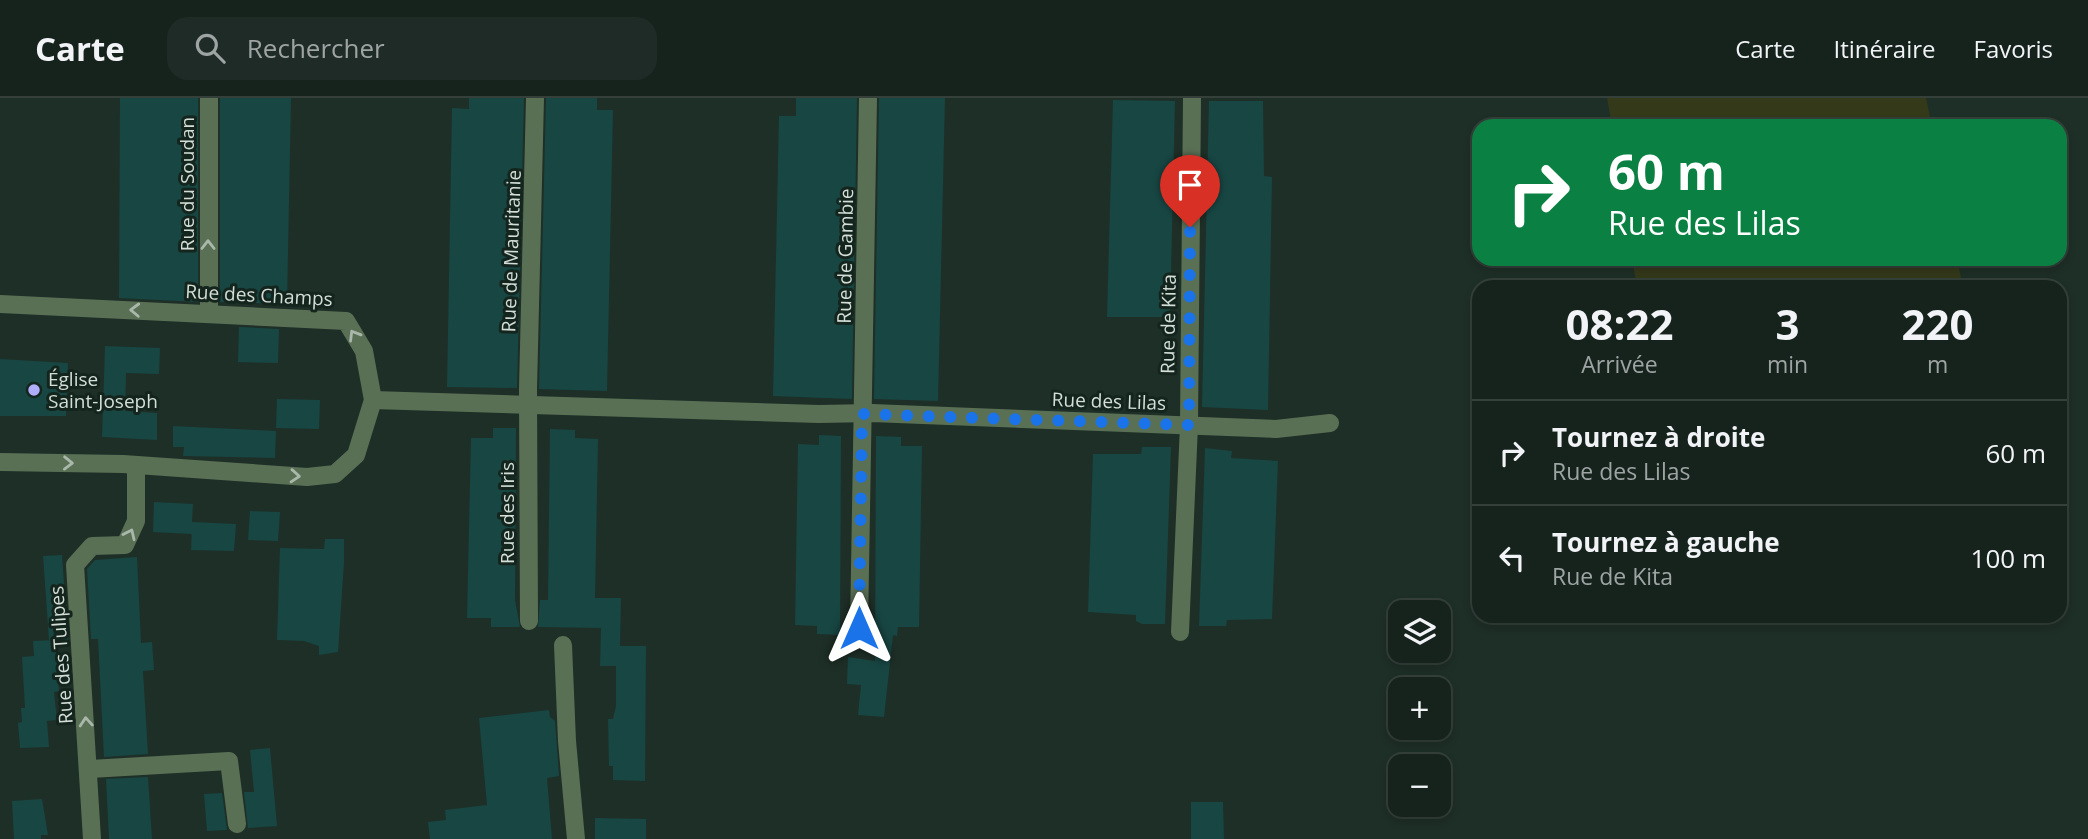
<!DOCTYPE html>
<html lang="fr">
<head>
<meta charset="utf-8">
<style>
  body { margin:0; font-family:"Open Sans",sans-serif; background:#1f2b26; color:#f1f3f6; height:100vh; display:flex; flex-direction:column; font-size:26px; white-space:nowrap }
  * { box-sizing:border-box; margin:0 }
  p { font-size:23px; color:#9ea4a4 }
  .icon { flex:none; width:38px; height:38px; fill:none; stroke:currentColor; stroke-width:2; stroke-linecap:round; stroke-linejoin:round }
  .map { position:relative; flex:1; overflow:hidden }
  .drawer { position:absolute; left:1472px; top:182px; width:595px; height:343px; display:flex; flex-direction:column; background:#16231d; border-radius:21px; box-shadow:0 4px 10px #0003,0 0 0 2px #35403b }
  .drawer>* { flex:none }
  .guide { position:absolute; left:1472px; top:21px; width:595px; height:147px; border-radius:21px; box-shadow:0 4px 10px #0003,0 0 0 2px #35403b; background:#0b8043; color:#fff; overflow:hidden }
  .controls { position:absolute; left:1388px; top:502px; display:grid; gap:14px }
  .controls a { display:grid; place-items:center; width:63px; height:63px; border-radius:14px; background:#16231d; box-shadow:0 4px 10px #0003,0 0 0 2px #35403b; font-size:35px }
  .pin { position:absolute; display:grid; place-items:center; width:60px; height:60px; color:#fff; margin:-72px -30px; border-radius:50% 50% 50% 0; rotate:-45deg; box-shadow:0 0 7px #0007 }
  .pin .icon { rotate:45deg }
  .me { position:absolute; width:77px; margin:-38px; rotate:0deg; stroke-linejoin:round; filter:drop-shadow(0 0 5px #0008) }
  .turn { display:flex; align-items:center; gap:24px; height:147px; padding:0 21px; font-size:32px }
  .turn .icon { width:91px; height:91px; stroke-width:2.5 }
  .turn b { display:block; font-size:49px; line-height:60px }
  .eta { display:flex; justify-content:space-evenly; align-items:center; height:119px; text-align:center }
  .eta b { font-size:42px; font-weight:700; line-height:49px }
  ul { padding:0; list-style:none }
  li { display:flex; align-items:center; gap:21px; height:105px; padding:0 21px; border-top:2px solid #35403b }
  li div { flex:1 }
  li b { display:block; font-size:26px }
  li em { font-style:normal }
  header { display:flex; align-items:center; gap:42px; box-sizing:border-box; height:98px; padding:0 35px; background:#16231d; border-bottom:2px solid #35403b }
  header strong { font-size:33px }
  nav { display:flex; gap:38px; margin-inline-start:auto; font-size:24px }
  .search { width:490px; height:63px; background:#1f2b26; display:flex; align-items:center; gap:18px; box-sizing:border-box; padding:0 24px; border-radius:21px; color:#9ea4a4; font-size:26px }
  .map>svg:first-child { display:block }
  .green { fill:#34391a }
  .building { fill:#184643 }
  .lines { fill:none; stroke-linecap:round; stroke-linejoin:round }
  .minor { stroke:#5a7055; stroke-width:18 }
  .oneway { stroke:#a9b8ab }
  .route { stroke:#1a73e8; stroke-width:12; stroke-dasharray:0 21.6 }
  .poi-dot { fill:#b0adfa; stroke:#14251e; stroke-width:2.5 }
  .labels { text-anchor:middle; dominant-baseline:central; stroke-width:6; stroke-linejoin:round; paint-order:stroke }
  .street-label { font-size:19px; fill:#d4ded9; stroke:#14251e }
  .poi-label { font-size:19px; fill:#d4ded9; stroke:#14251e; text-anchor:start }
</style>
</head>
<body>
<header>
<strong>Carte</strong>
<div class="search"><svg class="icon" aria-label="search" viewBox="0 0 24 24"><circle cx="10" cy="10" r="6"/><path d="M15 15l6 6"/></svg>Rechercher</div>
<nav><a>Carte</a><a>Itinéraire</a><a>Favoris</a></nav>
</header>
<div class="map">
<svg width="2088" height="741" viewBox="0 0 2088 741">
  <rect width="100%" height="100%" fill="#1e2f27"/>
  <g class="green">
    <path d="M1607,0H1926L1932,28H1612Z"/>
    <path d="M1632,161H1957L1963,189H1637Z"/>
  </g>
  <g class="building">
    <path d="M120,0H198V204L119,200Z"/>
    <path d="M220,0H291L287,206L220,204Z"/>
    <path d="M469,0H524L517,290L447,289L452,10L469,11Z"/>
    <path d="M546,0H597V12H613L607,293L539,291Z"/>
    <path d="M796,0H857L852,301L773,298L779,18H796Z"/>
    <path d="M879,0H945L938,303L874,301Z"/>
    <path d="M1113,2L1175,3L1170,219H1107Z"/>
    <path d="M1209,3H1263L1264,78L1272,79L1268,312L1202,309Z"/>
    <path d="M239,229L279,231L278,265L238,264Z"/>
    <path d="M105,248L160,250L159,276L126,275L125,313L157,315V342L102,339Z"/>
    <path d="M0,261L68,265L66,318H0Z"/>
    <path d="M277,301L320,302L319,331L276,330Z"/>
    <path d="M173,328L276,333L275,360L183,358L184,349H173Z"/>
    <path d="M493,330H516L515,502L520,529H491V520H467L471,340H493Z"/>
    <path d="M550,331L575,332V340L598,341L595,500H621L620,548H646L645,683L613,682V668H609L608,621H613L616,608V568H600L601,530L538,529L540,502H548Z"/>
    <path d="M819,337L841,338L840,537L817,536V528L795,527L798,346L819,347Z"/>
    <path d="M876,338L901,339V348H922L919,529H898L897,538L893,537L884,619L858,617L861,587L847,586L848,559L875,563Z"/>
    <path d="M1142,349H1171L1165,526H1142L1136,523V517L1088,514L1093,356H1141Z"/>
    <path d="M1205,350L1232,353L1231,360L1278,363L1272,521L1227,522L1226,528H1199Z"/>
    <path d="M154,404L193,406L192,424L236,426L234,453L191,452L192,428V436L153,434Z"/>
    <path d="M250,413L280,414L278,443L248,442Z"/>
    <path d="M325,441H344V464L338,554L319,557V548L304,543L277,542L280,450L324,451Z"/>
    <path d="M62,457L68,542H49L43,458Z"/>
    <path d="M137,459L141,545L152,544L154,572L143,573L148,656L104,659L98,541H91L87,471L95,462Z"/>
    <path d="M55,542L59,593L54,594L57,622L47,623L49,649L20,650L18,625L22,624L21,610H25L22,559L34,558L33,543Z"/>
    <path d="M549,612L550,619L555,623L559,678L547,680L552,741H430L428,724L446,722L445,712L487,707L479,620Z"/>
    <path d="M270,650L277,728L248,730L244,694H254L250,652Z"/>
    <path d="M148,679L152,741H109L106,681Z"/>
    <path d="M222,695L227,732L207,733L204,696Z"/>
    <path d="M42,701L48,737H41V741H14L12,703Z"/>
    <path d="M1191,704H1223L1224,741H1191Z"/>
    <path d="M595,720L646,721V741H595Z"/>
  </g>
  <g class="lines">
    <g class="minor">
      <path d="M0,206L346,223L364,253L373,302L356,357L335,376L307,379L123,366L0,364"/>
      <path d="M209,215V0"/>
      <path d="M373,302L819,316L872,315L1276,331L1330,325"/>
      <path d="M529,523L528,291L535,0"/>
      <path d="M859,530L868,0"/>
      <path d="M1180,534L1189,327L1192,0"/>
      <path d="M563,547L567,643L576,741"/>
      <path d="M90,671L229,663L237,726"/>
      <path d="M92,741L75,467L92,448L125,447L136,423V368"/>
    </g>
  </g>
  <defs><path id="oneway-chevron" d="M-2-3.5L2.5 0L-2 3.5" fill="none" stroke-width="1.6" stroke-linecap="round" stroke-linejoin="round" transform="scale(1.75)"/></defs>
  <g class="oneway">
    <use href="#oneway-chevron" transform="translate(208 147) rotate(-90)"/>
    <use href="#oneway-chevron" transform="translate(135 212) rotate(-178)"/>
    <use href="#oneway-chevron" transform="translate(354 237) rotate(-121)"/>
    <use href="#oneway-chevron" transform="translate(68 365) rotate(1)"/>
    <use href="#oneway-chevron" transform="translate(295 378) rotate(4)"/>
    <use href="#oneway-chevron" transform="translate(130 436) rotate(-65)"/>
    <use href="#oneway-chevron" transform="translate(86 624) rotate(-94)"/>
  </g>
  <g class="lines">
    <path class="route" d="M859,530L862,316L1189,327L1190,129"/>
  </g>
  <circle class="poi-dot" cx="34" cy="292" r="7"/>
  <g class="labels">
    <g class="street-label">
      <text transform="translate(187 86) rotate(-90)">Rue du Soudan</text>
      <text transform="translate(511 153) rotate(-88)">Rue de Mauritanie</text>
      <text transform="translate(845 158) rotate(-89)">Rue de Gambie</text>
      <text transform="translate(259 197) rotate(3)">Rue des Champs</text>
      <text transform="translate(1168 226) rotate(-89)">Rue de Kita</text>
      <text transform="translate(1109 303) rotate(2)">Rue des Lilas</text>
      <text transform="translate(507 415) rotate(-90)">Rue des Iris</text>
      <text transform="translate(61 557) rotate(-94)">Rue des Tulipes</text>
    </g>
    <g class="poi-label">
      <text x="48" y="281">Église<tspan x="48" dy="22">Saint-Joseph</tspan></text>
    </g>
  </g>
</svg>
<div class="controls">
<a><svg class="icon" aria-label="layers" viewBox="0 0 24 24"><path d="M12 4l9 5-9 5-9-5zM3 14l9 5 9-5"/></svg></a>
<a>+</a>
<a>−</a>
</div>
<div class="pin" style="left:1190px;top:129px;background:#d93025"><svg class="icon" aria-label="arrive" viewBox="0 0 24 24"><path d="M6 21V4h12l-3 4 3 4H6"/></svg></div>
<svg class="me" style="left:859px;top:530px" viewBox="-20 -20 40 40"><path d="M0-17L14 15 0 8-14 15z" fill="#1a73e8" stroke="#fff" stroke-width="4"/></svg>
<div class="guide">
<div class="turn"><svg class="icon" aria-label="right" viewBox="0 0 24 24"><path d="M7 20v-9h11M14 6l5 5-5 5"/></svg><div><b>60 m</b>Rue des Lilas</div></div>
</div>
<section class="drawer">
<div class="eta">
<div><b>08:22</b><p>Arrivée</p></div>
<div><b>3</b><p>min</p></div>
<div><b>220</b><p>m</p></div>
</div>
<ul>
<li><svg class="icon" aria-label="right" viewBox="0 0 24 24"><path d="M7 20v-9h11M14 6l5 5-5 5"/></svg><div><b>Tournez à droite</b><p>Rue des Lilas</p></div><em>60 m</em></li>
<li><svg class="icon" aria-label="left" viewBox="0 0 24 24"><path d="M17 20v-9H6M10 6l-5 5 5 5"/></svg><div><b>Tournez à gauche</b><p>Rue de Kita</p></div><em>100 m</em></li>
</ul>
</section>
</div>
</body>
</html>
